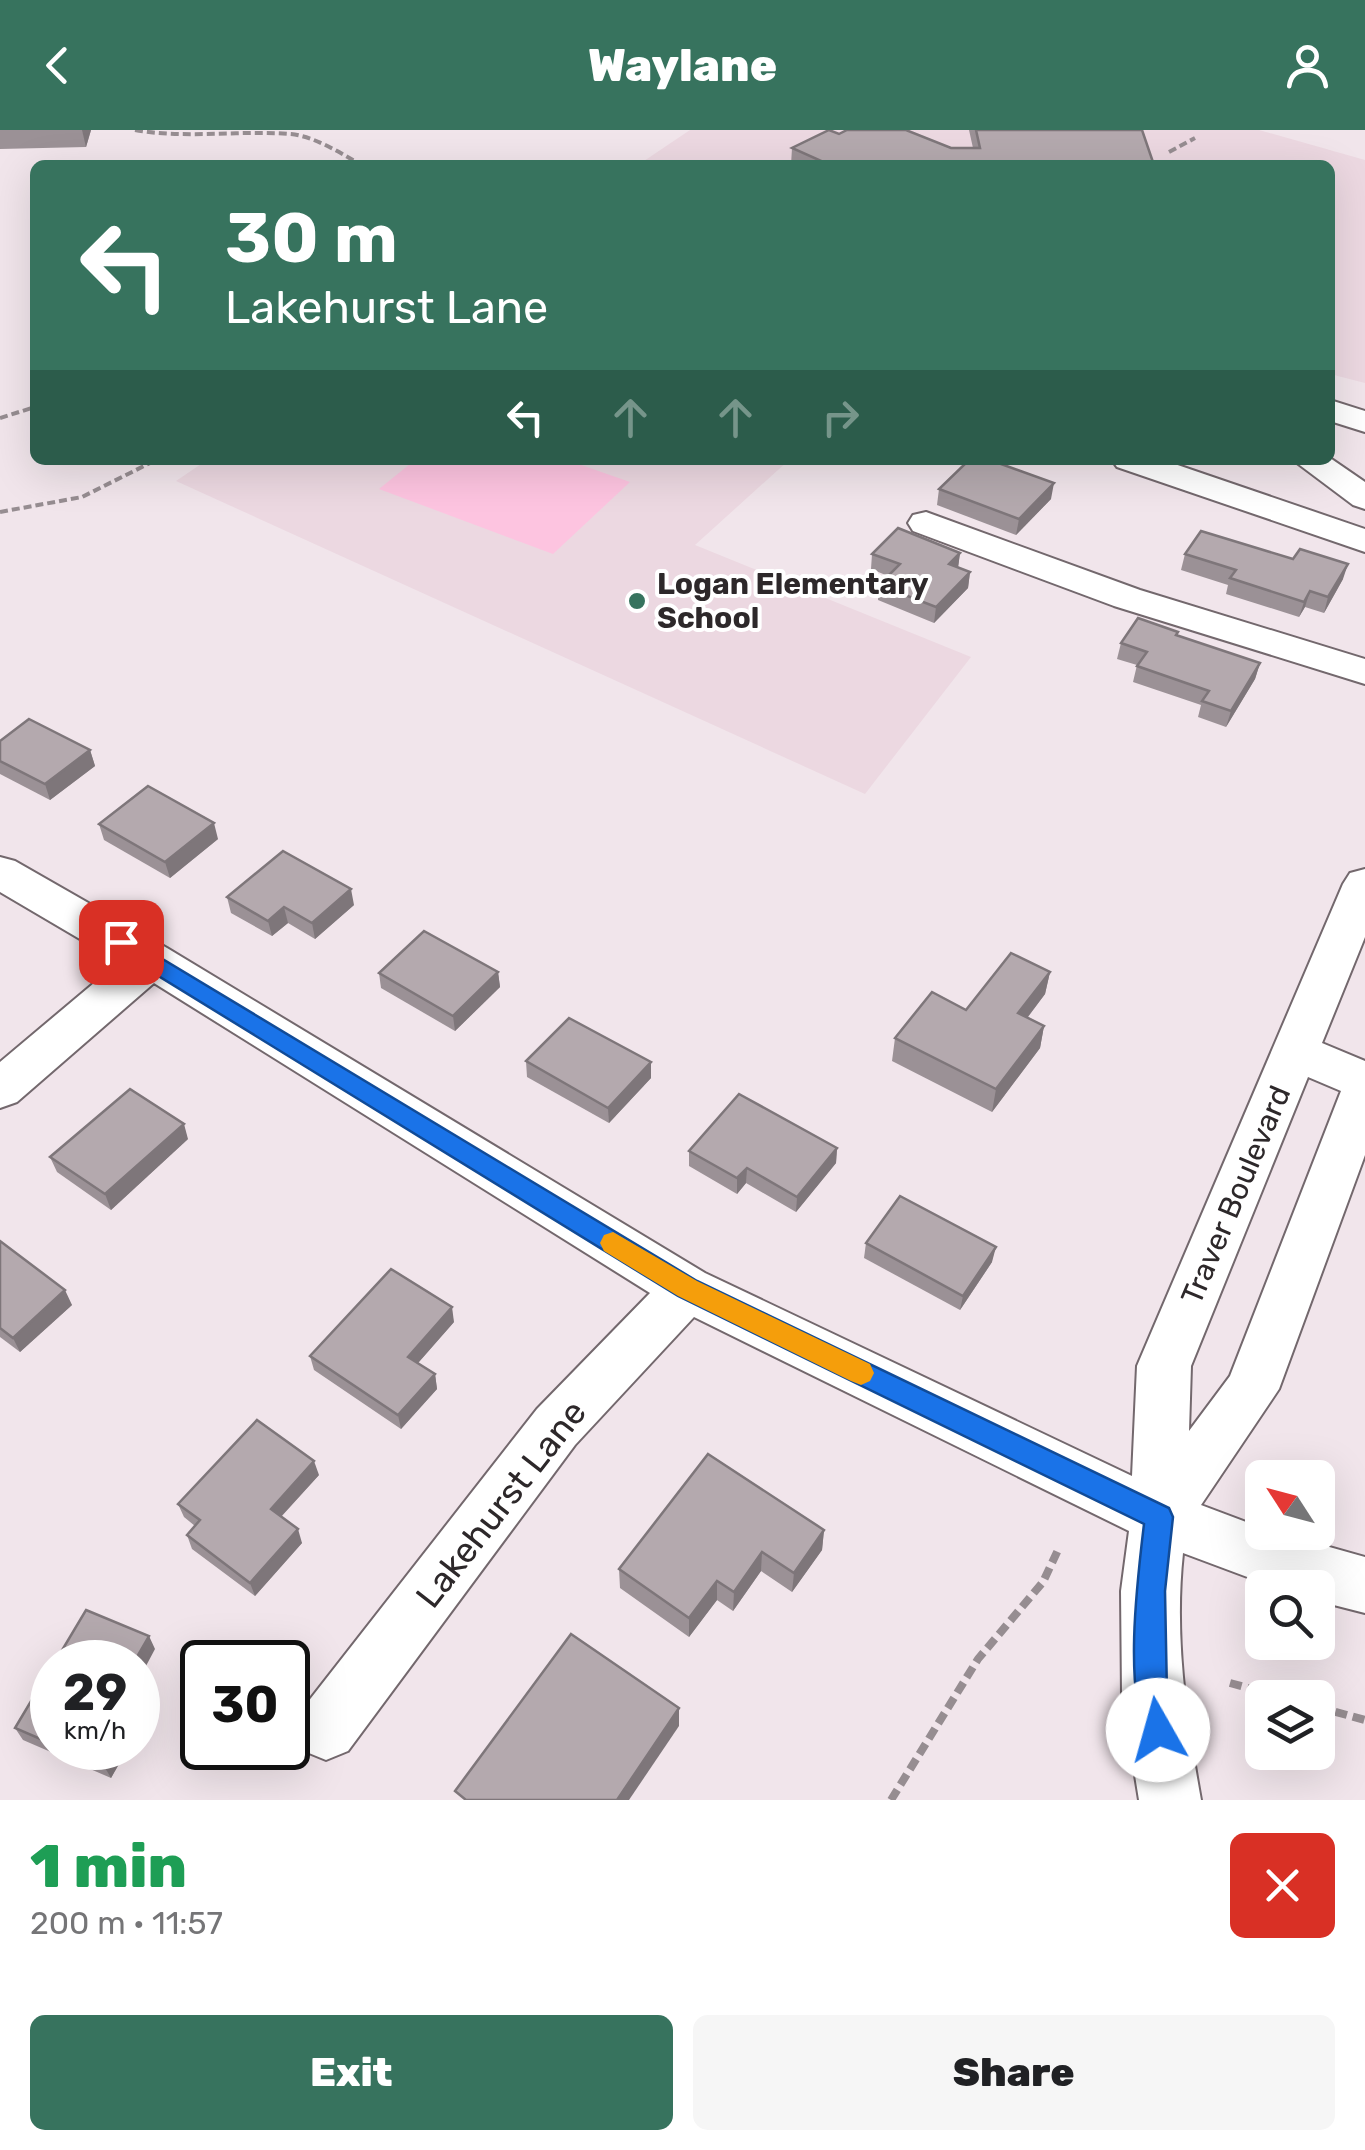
<!DOCTYPE html>
<html lang="en">
<head>
<meta charset="utf-8">
<style>
  body { margin:0; font-family:Rubik,sans-serif; background:#f6f6f6; color:#202124; height:100vh; display:flex; flex-direction:column; font-size:38px; white-space:nowrap }
  * { box-sizing:border-box; margin:0 }
  p { font-size:32px; color:#757577 }
  .icon { flex:none; width:55px; height:55px; fill:none; stroke:currentColor; stroke-width:2; stroke-linecap:round; stroke-linejoin:round }
  .map { position:relative; height:1670px; overflow:hidden }
  .panel { display:flex; flex-direction:column; background:#fff; flex:1 }
  .panel>* { flex:none }
  .guide { position:absolute; left:30px; top:30px; width:1305px; height:305px; border-radius:15px; box-shadow:0 10px 40px #0002; background:#37735e; color:#fff; overflow:hidden }
  .needle { width:65px; rotate:306deg }
  .tools { position:absolute; left:1245px; top:1330px; display:grid; gap:20px }
  .tools a { display:grid; place-items:center; width:90px; height:90px; border-radius:15px; background:#fff; box-shadow:0 10px 40px #0002; font-size:50px }
  .speed { position:absolute; left:30px; top:1510px; display:flex; gap:20px; font-size:50px; font-weight:700; text-align:center }
  .speed>* { display:grid; place-content:center; width:130px; height:130px; border-radius:50%; background:#fff; box-shadow:0 10px 40px #0002; line-height:1 }
  .speed small { font-size:25px; font-weight:400 }
  .speed .limit { border:5px solid #111; border-radius:15px; background:#fff; color:#111 }
  .pin { position:absolute; display:grid; place-items:center; width:85px; height:85px; color:#fff; margin:-42px; border-radius:20px; box-shadow:0 5px 15px #0006 }
  .me { position:absolute; width:110px; margin:-55px; rotate:353deg; stroke-linejoin:round; filter:drop-shadow(0 0 8px #0008) }
  .turn { display:flex; align-items:center; gap:35px; height:210px; padding:0 30px; font-size:45px }
  .turn .icon { width:130px; height:130px; stroke-width:2.5 }
  .turn b { display:block; font-size:70px; line-height:85px }
  .lanes { display:flex; align-items:center; height:95px; padding:0 30px; background:#0003; justify-content:center; gap:50px; direction:ltr }
  .lanes .off { opacity:.35 }
  .round { display:grid; place-items:center; flex:none; width:105px; height:105px; border-radius:15px; background:#f6f6f6 }
  .head { display:flex; align-items:center; justify-content:space-between; height:170px; padding:0 30px }
  h1 { font-size:60px; font-weight:800; line-height:75px; color:#1e9e55 }
  .action { display:flex; gap:20px; margin-top:auto; padding:20px 30px }
  .action a { flex:1; height:115px; border-radius:15px; background:#37735e; color:#fff; font-size:40px; font-weight:800; line-height:115px; text-align:center }
  .action a+a { background:#f6f6f6; color:#202124 }
  header { display:flex; justify-content:space-between; align-items:center; height:130px; padding:0 30px; background:#37735e; color:#fff; font-size:45px; font-weight:800 }
  .map>svg:first-child { display:block }
  .built { fill:#ecd8e1 }
  .green { fill:#fdc4e0 }
  .lines { fill:none; stroke-linecap:round; stroke-linejoin:round }
  .minor-casing { stroke:#73686d; stroke-width:4 }
  .path-far1 { stroke:#968d91; stroke-width:4; stroke-dasharray:8 4; stroke-linecap:butt }
  .path { stroke:#968d91; stroke-width:8; stroke-dasharray:12 6; stroke-linecap:butt }
  .minor { fill:#fff; fill-rule:evenodd }
  .wall { fill:#9b9196 }
  .shaded-wall { fill:#7e767a }
  .building { fill:#b4a9ae; stroke:#7e767a; stroke-width:2.5 }
  .route { fill:#1a73e8; stroke:#114b97; stroke-width:2.5 }
  .slow { fill:#f59e0b }
  .poi-dot { fill:#37735e; stroke:#fff; stroke-width:4 }
  .labels { text-anchor:middle; dominant-baseline:central; stroke-width:8; stroke-linejoin:round; paint-order:stroke }
  .poi-label { font-size:30px; font-weight:bold; fill:#2d282a; stroke:#fff; text-anchor:start }
  .street-label { font-size:30px; fill:#2d282a; stroke:#fff }
  .near-street-label { font-size:35px; fill:#2d282a; stroke:#fff }
</style>
</head>
<body>
<header><svg class="icon" aria-label="back" viewBox="0 0 24 24"><path d="M15 5l-7 7 7 7"/></svg>Waylane<svg class="icon" aria-label="person" viewBox="0 0 24 24"><circle cx="12" cy="8" r="4"/><path d="M4 21q1-7 8-7t8 7"/></svg></header>
<div class="map">
<svg width="1365" height="1670" viewBox="0 0 1365 1670">
  <rect width="100%" height="100%" fill="#f1e5eb"/>
  <g class="built">
    <path d="M690,0H1259L1365,30V253L1330,244V35H638Z"/>
    <path d="M207,330H789L695,415L971,527L865,664L176,351Z"/>
  </g>
  <path class="green" d="M415,330H567L630,352L553,424L379,359Z"/>
  <g class="lines">
    <defs>
      <g id="minor">
        <path d="M1330,270L1365,281V302L1330,291Z"/>
        <path d="M1330,328L1365,352V379L1353,375L1293,330Z"/>
        <path d="M1112,330H1163L1365,399V422L1117,337Z"/>
        <path d="M926,382L1140,460L1365,529V554L1114,476L913,401L908,393L913,385Z"/>
        <path d="M0,727L15,731L167,818L705,1143L1132,1346L1137,1236L1343,754L1350,743L1365,739V807L1322,913L1365,931V1025L1279,1259L1201,1375L1262,1398V1402H1276L1365,1427V1483L1318,1471V1458H1277L1183,1423C1174,1507 1186,1587 1201,1670H1139L1122,1565L1121,1461L1129,1401L694,1187L575,1315L348,1621L326,1630L304,1621L295,1599L304,1577L537,1279L650,1163L154,853L17,972L0,978V932L119,832L0,762ZM1308,947L1341,961L1230,1246L1189,1301L1191,1236Z"/>
      </g>
    </defs>
    <use href="#minor" class="minor-casing"/>
    <g class="path-far1">
      <path d="M135,0C186,9 239,0 291,4C316,7 340,23 362,35"/>
      <path d="M1169,22L1195,8"/>
      <path d="M0,288L35,277"/>
      <path d="M0,382L82,367L156,330"/>
    </g>
    <g class="path">
      <path d="M1230,1553L1284,1568"/>
      <path d="M1318,1577L1365,1590"/>
      <path d="M891,1670L978,1529L1043,1452L1058,1420"/>
    </g>
    <use href="#minor" class="minor"/>
  </g>
  <g class="wall">
    <path d="M0,0H91L86,17L0,19Z"/>
    <path d="M969,0H1142L1154,35H791L792,18L839,4L951,18H973Z"/>
    <path d="M939,359L1051,369L1016,405L937,375Z"/>
    <path d="M960,423L958,437L970,442L968,458L934,493L878,470L879,455L888,446L871,439L872,424Z"/>
    <path d="M1185,424L1343,449L1324,483L1305,477L1299,487L1226,464L1228,455L1181,440Z"/>
    <path d="M1178,502L1177,505L1260,533L1255,549L1226,597L1198,587L1201,575L1133,552L1137,535L1117,529L1121,513Z"/>
    <path d="M0,611L90,620L95,636L50,670L0,644Z"/>
    <path d="M99,694L218,709L170,748L104,710Z"/>
    <path d="M227,767L354,775L315,809L288,793L272,806L231,783Z"/>
    <path d="M498,842L500,857L455,901L381,858L379,843Z"/>
    <path d="M1050,842L1045,864L1028,887L1044,896L1040,918L992,982L892,931L895,908L966,880Z"/>
    <path d="M526,931L651,948L609,993L527,947Z"/>
    <path d="M188,1009L111,1080L57,1042L50,1027Z"/>
    <path d="M837,1018L836,1033L796,1082L746,1053L737,1064L689,1036V1021Z"/>
    <path d="M0,1111L72,1175L20,1222L0,1207Z"/>
    <path d="M866,1113L992,1132L960,1180L864,1128Z"/>
    <path d="M454,1192L418,1233L435,1244L437,1259L401,1299L314,1240L310,1226Z"/>
    <path d="M319,1345L281,1387L302,1413L255,1466L192,1419L187,1405L195,1396L184,1387L178,1374Z"/>
    <path d="M824,1400L822,1420L792,1462L761,1441L733,1481L717,1470L689,1507L620,1458L619,1439Z"/>
    <path d="M52,1536V1618H128L111,1648L23,1610L15,1598Z"/>
  </g>
  <g class="shaded-wall">
    <path d="M82,0H91L86,17Z"/>
    <path d="M1054,353L1051,369L1016,405L1019,389Z"/>
    <path d="M960,423L958,438L949,434Z"/>
    <path d="M1348,434L1343,449L1324,483L1328,467Z"/>
    <path d="M970,442L968,458L934,493L936,477Z"/>
    <path d="M1310,461L1305,477L1299,487L1304,472Z"/>
    <path d="M1260,533L1255,549L1226,597L1231,581Z"/>
    <path d="M90,620L95,636L50,670L45,654Z"/>
    <path d="M214,693L218,709L170,748L165,732Z"/>
    <path d="M351,759L354,775L315,809L312,793Z"/>
    <path d="M284,777L288,793L272,806L268,791Z"/>
    <path d="M498,842L500,857L455,901L453,886Z"/>
    <path d="M1050,842L1045,864L1014,905L1018,883Z"/>
    <path d="M1044,896L1040,918L992,982L996,959Z"/>
    <path d="M651,932V948L609,993L608,978Z"/>
    <path d="M184,994L188,1009L111,1080L105,1064Z"/>
    <path d="M837,1018L836,1033L796,1082L797,1067Z"/>
    <path d="M747,1038L746,1053L737,1064V1048Z"/>
    <path d="M996,1117L992,1132L960,1180L963,1166Z"/>
    <path d="M65,1160L72,1175L20,1222L13,1208Z"/>
    <path d="M452,1177L454,1192L411,1241L408,1227Z"/>
    <path d="M435,1244L437,1259L401,1299L398,1285Z"/>
    <path d="M314,1331L319,1345L276,1392L271,1379Z"/>
    <path d="M298,1399L302,1413L255,1466L250,1453Z"/>
    <path d="M824,1400L822,1420L792,1462L794,1443Z"/>
    <path d="M762,1422L761,1441L733,1481L734,1462Z"/>
    <path d="M717,1451V1470L689,1507V1488Z"/>
    <path d="M149,1506L155,1519L138,1551V1532H134Z"/>
    <path d="M150,1555L156,1567L138,1601V1577Z"/>
    <path d="M679,1578V1596L629,1670H617Z"/>
    <path d="M114,1618H128L111,1648L104,1636Z"/>
  </g>
  <g class="building">
    <path d="M829,0L839,4L847,0H906L951,18H980L976,0H1142L1154,35H830L792,18Z"/>
    <path d="M969,330H990L1054,353L1019,389L939,359Z"/>
    <path d="M898,398L960,423L949,434L970,442L936,477L879,455L900,434L872,424Z"/>
    <path d="M1201,401L1293,429L1300,419L1348,434L1328,467L1310,461L1304,472L1230,448L1236,440L1185,424Z"/>
    <path d="M1138,488L1178,502L1176,505L1260,533L1231,581L1202,571L1209,561L1137,536L1147,522L1121,513Z"/>
    <path d="M29,589L90,620L45,654L0,631V611Z"/>
    <path d="M148,656L214,693L165,732L99,694Z"/>
    <path d="M283,721L351,759L312,793L284,777L268,791L227,767Z"/>
    <path d="M424,801L498,842L453,886L379,843Z"/>
    <path d="M1011,823L1050,842L1018,883L1044,896L996,959L895,908L932,862L966,880Z"/>
    <path d="M569,888L651,932L608,978L526,931Z"/>
    <path d="M130,959L184,994L105,1064L50,1027Z"/>
    <path d="M739,964L837,1018L797,1067L747,1038L737,1048L689,1021Z"/>
    <path d="M900,1066L996,1117L963,1166L866,1113Z"/>
    <path d="M0,1111L65,1160L13,1208L0,1198Z"/>
    <path d="M391,1139L452,1177L408,1227L435,1244L398,1285L310,1226Z"/>
    <path d="M257,1290L314,1331L271,1379L298,1399L250,1453L187,1405L200,1390L178,1374Z"/>
    <path d="M708,1324L824,1400L794,1443L762,1422L734,1462L717,1451L689,1488L619,1439Z"/>
    <path d="M86,1480L149,1506L134,1532H55Z"/>
    <path d="M571,1504L679,1578L617,1670H466L455,1661Z"/>
    <path d="M52,1536V1614L15,1598Z"/>
    <path d="M138,1550L150,1555L138,1577Z"/>
    <path d="M61,1618H114L104,1636Z"/>
  </g>
  <path class="route" d="M121,804L697,1151L1169,1378L1173,1387L1165,1461L1167,1565L1173,1600L1169,1611L1158,1615L1147,1611C1124,1556 1137,1453 1144,1394L678,1166L113,818L110,812Z"/>
  <path class="slow" d="M613,1102L697,1151L870,1234L874,1243L870,1251L861,1255L851,1251L678,1166L604,1121L600,1113L604,1105Z"/>
  <circle class="poi-dot" cx="637" cy="471" r="10"/>
  <g class="labels">
    <g class="poi-label">
      <text x="657" y="454">Logan Elementary<tspan x="657" dy="34">School</tspan></text>
    </g>
    <g class="street-label">
      <text transform="translate(1236 1065) rotate(-67)">Traver Boulevard</text>
    </g>
    <g class="near-street-label">
      <text transform="translate(501 1374) rotate(-52)">Lakehurst Lane</text>
    </g>
  </g>
</svg>
<div class="tools">
<a><svg class="needle" viewBox="-14 -14 28 28"><path d="M0-13l5 13h-10z" fill="#e53935"/><path d="M0 13l5-13h-10z" fill="#757577"/></svg></a>
<a><svg class="icon" aria-label="search" viewBox="0 0 24 24"><circle cx="10" cy="10" r="6"/><path d="M15 15l6 6"/></svg></a>
<a><svg class="icon" aria-label="layers" viewBox="0 0 24 24"><path d="M12 4l9 5-9 5-9-5zM3 14l9 5 9-5"/></svg></a>
</div>
<div class="speed"><div>29<small>km/h</small></div><div class="limit">30</div></div>
<div class="pin" style="left:121px;top:812px;background:#d93025"><svg class="icon" aria-label="arrive" viewBox="0 0 24 24"><path d="M6 21V4h12l-3 4 3 4H6"/></svg></div>
<svg class="me" style="left:1158px;top:1600px" viewBox="-20 -20 40 40"><circle r="19" fill="#fff"/><path d="M0-13L10 11 0 6-10 11z" fill="#1a73e8"/></svg>
<div class="guide">
<div class="turn"><svg class="icon" aria-label="left" viewBox="0 0 24 24"><path d="M17 20v-9H6M10 6l-5 5 5 5"/></svg><div><b>30 m</b>Lakehurst Lane</div></div>
<div class="lanes"><svg class="icon" aria-label="left" viewBox="0 0 24 24"><path d="M17 20v-9H6M10 6l-5 5 5 5"/></svg><svg class="icon off" aria-label="ahead" viewBox="0 0 24 24"><path d="M12 20V5M6 11l6-6 6 6"/></svg><svg class="icon off" aria-label="ahead" viewBox="0 0 24 24"><path d="M12 20V5M6 11l6-6 6 6"/></svg><svg class="icon off" aria-label="right" viewBox="0 0 24 24"><path d="M7 20v-9h11M14 6l5 5-5 5"/></svg></div>
</div>
</div>
<section class="panel">
<div class="head"><div><h1>1 min</h1><p>200 m · 11:57</p></div><a class="round" style="background:#d93025;color:#fff"><svg class="icon" aria-label="close" viewBox="0 0 24 24"><path d="M6 6l12 12M18 6L6 18"/></svg></a></div>
<div class="action"><a>Exit</a><a>Share</a></div>
</section>
</body>
</html>
